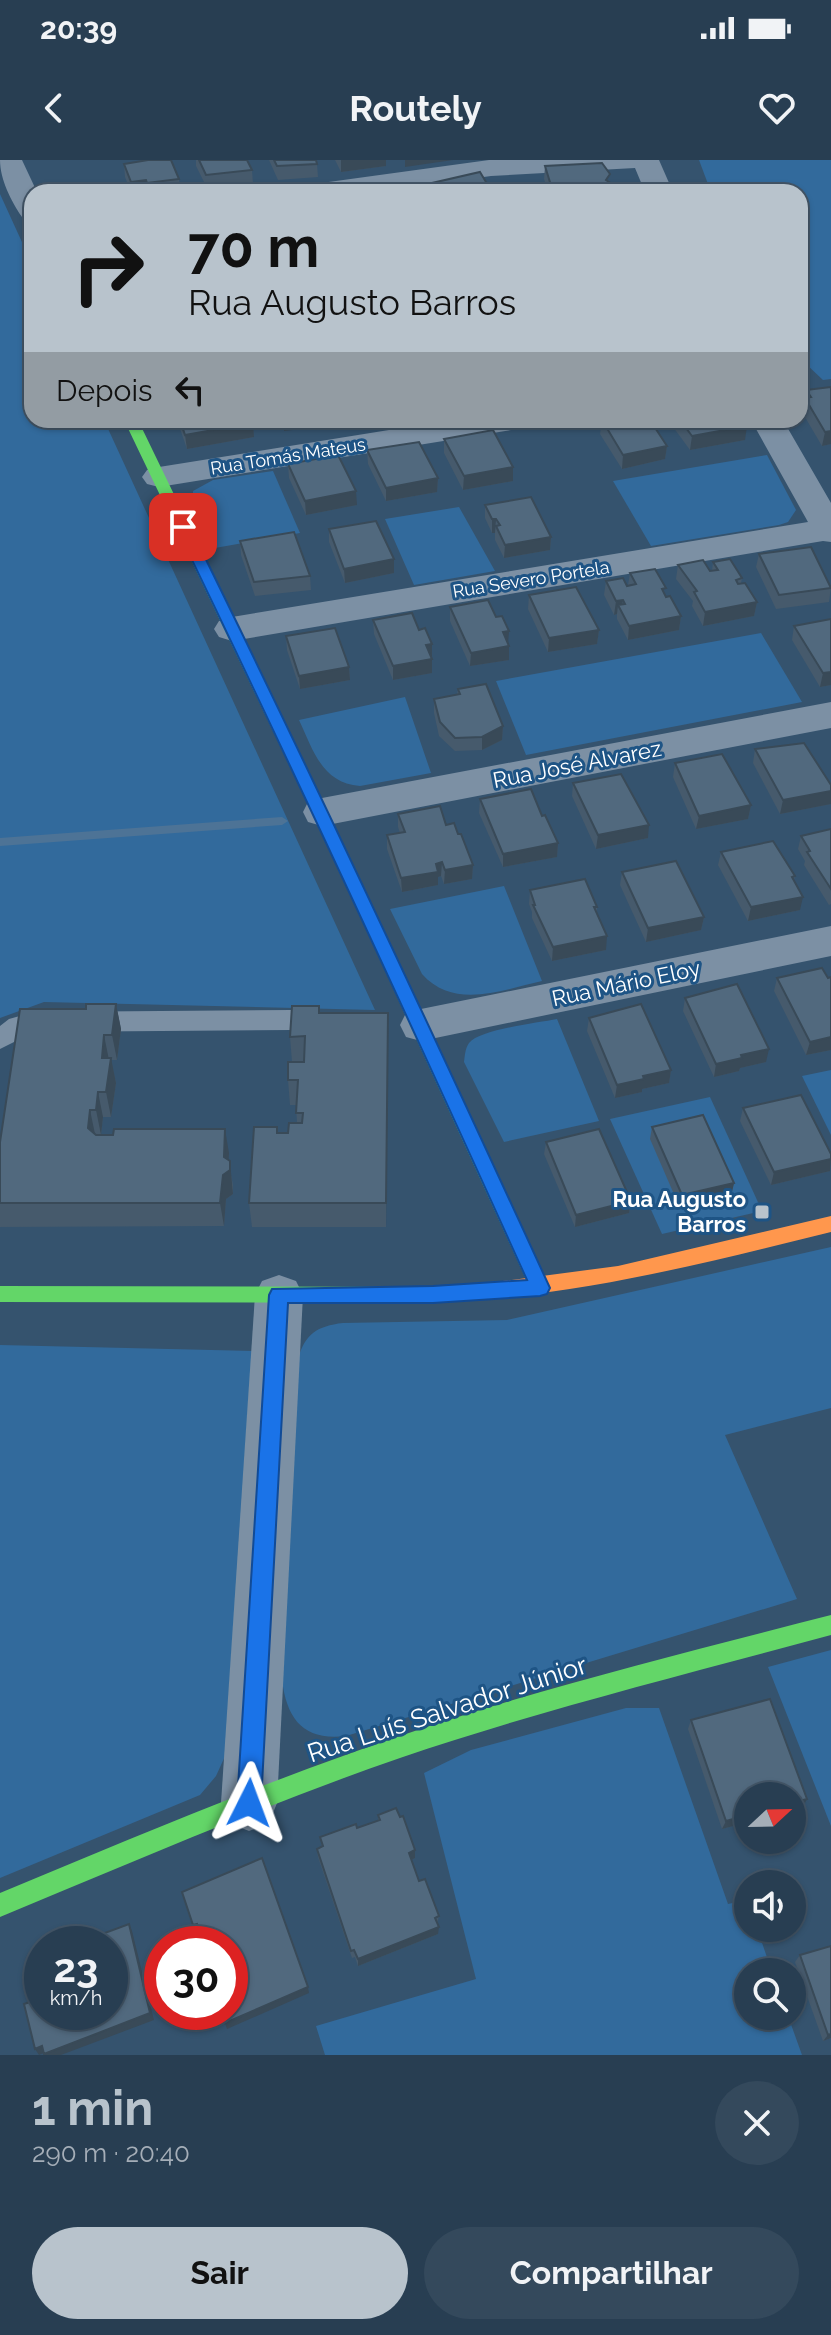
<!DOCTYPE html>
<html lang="pt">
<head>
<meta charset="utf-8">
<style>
  body { margin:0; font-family:Raleway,sans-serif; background:#34495c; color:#f1f3f6; height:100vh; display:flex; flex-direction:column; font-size:30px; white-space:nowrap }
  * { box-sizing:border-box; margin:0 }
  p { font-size:26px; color:#a5aeb8 }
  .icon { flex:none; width:44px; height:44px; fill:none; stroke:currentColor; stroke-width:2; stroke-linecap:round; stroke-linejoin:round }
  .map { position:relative; height:1895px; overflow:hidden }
  .drawer { display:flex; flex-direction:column; background:#283e52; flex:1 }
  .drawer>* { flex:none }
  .banner { position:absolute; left:24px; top:24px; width:784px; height:244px; border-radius:24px; box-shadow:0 2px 6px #0004,0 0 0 2px #445769; background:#b8c3cc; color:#111; overflow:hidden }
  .needle { width:52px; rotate:68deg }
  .tools { position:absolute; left:734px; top:1622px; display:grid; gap:16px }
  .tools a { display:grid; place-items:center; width:72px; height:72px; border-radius:50%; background:#283e52; box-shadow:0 2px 6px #0004,0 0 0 2px #445769; font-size:40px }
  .speed { position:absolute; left:24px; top:1766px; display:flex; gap:16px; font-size:40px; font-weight:700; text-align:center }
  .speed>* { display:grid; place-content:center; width:104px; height:104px; border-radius:50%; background:#283e52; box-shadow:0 2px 6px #0004,0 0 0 2px #445769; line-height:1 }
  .speed small { font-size:20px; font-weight:400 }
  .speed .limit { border:12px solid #d22; background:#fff; color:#111 }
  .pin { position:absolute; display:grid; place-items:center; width:68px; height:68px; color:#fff; margin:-34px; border-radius:16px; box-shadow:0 4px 12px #0006 }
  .me { position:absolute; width:88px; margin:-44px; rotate:3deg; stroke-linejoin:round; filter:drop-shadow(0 0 6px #0008) }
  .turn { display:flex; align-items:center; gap:28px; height:168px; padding:0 32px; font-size:36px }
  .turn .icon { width:104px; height:104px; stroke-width:2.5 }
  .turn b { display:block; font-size:56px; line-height:68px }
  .then { display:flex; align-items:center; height:76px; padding:0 32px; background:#0003; gap:16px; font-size:30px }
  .round { display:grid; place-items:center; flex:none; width:84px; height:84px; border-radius:42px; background:#34495c }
  .head { display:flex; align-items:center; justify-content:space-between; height:136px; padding:0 32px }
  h1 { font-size:48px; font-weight:700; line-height:60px; color:#b8c3cc }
  .cta { display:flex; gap:16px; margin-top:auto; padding:16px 32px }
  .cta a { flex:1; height:92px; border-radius:48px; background:#b8c3cc; color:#111; font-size:32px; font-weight:700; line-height:92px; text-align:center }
  .cta a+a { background:#34495c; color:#f1f3f6 }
  .status { display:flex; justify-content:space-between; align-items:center; height:56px; padding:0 40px; background:#283e52; direction:ltr }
  .status svg { height:22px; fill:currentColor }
  header { display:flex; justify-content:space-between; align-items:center; height:104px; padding:0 32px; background:#283e52; font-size:36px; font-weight:700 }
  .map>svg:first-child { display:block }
  .green { fill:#326a9c }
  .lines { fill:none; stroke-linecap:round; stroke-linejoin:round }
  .stream { fill:#4d7396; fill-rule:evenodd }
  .lane { fill:#7c90a4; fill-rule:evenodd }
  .street { fill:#7c90a4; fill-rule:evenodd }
  .fast { fill:#63d668; fill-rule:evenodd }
  .slow { fill:#ff974d; fill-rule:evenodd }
  .wall { fill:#465a6c }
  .shaded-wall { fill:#394a58 }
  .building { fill:#51697e; stroke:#394a58; stroke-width:2 }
  .route { fill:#1a73e8; stroke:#114b97; stroke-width:2 }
  .poi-dot { fill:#b8c3cc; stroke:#1e5485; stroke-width:3 }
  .labels { text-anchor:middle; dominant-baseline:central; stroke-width:6; stroke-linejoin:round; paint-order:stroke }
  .far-street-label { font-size:18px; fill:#fff; stroke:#1e5485 }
  .street-label { font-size:22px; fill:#fff; stroke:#1e5485 }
  .poi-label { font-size:22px; font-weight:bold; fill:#fff; stroke:#1e5485; text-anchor:end }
  .near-street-label { font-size:26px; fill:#fff; stroke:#1e5485 }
</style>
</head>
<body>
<div class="status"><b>20:39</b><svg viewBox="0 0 49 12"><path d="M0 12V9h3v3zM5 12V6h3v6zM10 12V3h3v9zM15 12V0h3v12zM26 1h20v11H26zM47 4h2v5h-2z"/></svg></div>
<header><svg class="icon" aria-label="back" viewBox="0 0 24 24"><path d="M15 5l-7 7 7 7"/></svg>Routely<svg class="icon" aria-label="heart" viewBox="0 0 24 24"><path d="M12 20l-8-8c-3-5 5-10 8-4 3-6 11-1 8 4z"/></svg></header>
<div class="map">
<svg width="831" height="1895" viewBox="0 0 831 1895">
  <rect width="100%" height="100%" fill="#35536e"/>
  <g class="green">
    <path d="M699,0H831V219L823,220L805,203H800V32H711Z"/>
    <path d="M0,34L32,104V260H104L375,850L44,842L0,858Z"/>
    <path d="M767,295L796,350L788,362L779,365L651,386L613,321Z"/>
    <path d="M273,311L300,373L215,388L193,343V331L213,320Z"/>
    <path d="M459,347L495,411L414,425L385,359Z"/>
    <path d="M761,473L802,542L526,595L496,521Z"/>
    <path d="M405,537L431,613L360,626C322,623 313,590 299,560Z"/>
    <path d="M504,726L542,821C502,830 454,850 422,814L390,749Z"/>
    <path d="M557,859L599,961L504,982L464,902C465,895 465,889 469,883C480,869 538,863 557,859Z"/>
    <path d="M831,910V975L802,916Z"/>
    <path d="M710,937L762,1051L662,1074L610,959Z"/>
    <path d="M831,1087V1248L725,1275L797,1439L346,1576C304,1581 287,1560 282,1520L298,1199C305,1174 317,1166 343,1163L507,1160Z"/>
    <path d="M0,1185L254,1191L226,1594L216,1616L200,1635L0,1718Z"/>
    <path d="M831,1490V1666L768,1507Z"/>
    <path d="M626,1548H659L728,1744L746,1740L748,1768H757L772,1812H748V1856H788L802,1895H325L316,1866L476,1819L424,1613L471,1590Z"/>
  </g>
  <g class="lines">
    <path class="stream" d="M282,657L288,661L282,665L0,686V678Z"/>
    <path class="lane" d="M291,850L300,853L304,860L300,867L291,870L34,872L0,889V866L9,859L34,852Z"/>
    <g class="street">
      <path d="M0,0H22L37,32H32V60L22,57C11,41 0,19 0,0Z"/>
      <path d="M489,0H659L673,32H645L635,8L491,16L376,32H300L304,26L314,24Z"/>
      <path d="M451,260H527L522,267L511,270L159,327L147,324L142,317L147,310L159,307Z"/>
      <path d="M751,260H783L831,343V382L823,381L232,481L219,477L214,469L219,461L232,457L808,362Z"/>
      <path d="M831,542V568L322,666L308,662L303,652L308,642L322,638Z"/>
      <path d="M831,766V796L421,881L406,877L400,865L406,853L421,849Z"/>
      <path d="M279,1115L296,1121L303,1135L277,1643L269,1663L249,1671L229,1663L221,1643L255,1135L262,1121Z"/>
    </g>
    <g class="fast">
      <path d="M124,260H138L347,692L550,1128L547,1134L540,1136L533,1134L530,1128L331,692Z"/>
      <path d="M488,1123L495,1125L498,1131L495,1137L433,1143L0,1142V1126L433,1127Z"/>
      <path d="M831,1455V1475C687,1514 541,1550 400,1598C264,1645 133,1702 0,1757V1733C132,1678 264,1622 400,1576C541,1528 687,1492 831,1455Z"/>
    </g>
    <path class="slow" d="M831,1056V1072C717,1100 605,1129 488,1139L481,1137L478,1131L481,1125L488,1123L618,1106Z"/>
  </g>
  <g class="wall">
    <path d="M196,0H247L252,10L253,24L207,28L196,6Z"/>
    <path d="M269,0H316L317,4L318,17L278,20Z"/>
    <path d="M335,0H386V6L341,12Z"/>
    <path d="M124,4L179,19L180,32H131L125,17Z"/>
    <path d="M545,6L610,22L615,26L614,32H548L544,19Z"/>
    <path d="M831,227V284L822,286L802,252L806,230Z"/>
    <path d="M177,260H252L254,277L187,289Z"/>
    <path d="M602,260L667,286L665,299L622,309L600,274Z"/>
    <path d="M668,260H743L745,280L690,290Z"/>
    <path d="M444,279L513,307V321L463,330L444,293Z"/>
    <path d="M367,290L438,318L437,332L386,341L368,304Z"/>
    <path d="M288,304L357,345L306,355L289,318Z"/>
    <path d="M485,345L551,377L550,390L504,398L495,380V373H492L485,358Z"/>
    <path d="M329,369L394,413L345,423L329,382Z"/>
    <path d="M240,381L310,416L311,430L255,436L241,395Z"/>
    <path d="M759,394L831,427L829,442L776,449L756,407Z"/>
    <path d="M713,402L742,418L741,423L757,442L754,456L703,466L692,446L693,441L676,419L678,405L710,411H712Z"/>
    <path d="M630,413L665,434L681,456L679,470L628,480L617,459V454L614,455L604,435L606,421L628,425Z"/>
    <path d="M529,435L599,470L597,484L548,492L528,449Z"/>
    <path d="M450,447L496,457L508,484L509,500L470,506L450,461Z"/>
    <path d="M831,459V525L820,527L792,480L794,466Z"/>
    <path d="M373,460L419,470L432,484V513L393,520L374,474Z"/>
    <path d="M286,476L349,507L350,520L300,529L287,490Z"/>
    <path d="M458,529L503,566L502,580L482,590L455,591L439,576L434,553V539L457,535Z"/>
    <path d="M755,589L831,625V644L780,654L753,603Z"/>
    <path d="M675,603L751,645L748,659L696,669L673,617Z"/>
    <path d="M573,623L648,678L596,689L572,636Z"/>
    <path d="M480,639L542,656L558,683L557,697L503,707L479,653Z"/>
    <path d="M398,654L446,665L458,674L473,705L472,719L444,724L441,716L438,717V725L402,732L387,689V675L400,673L398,667Z"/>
    <path d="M831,669V744L829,745L804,705L805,701L798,689L801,676Z"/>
    <path d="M721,692L795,716L794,720L800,750L748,761L718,705Z"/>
    <path d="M622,712L704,757L701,770L646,782L620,725Z"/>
    <path d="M530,730L597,747V752L606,790L552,801L532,758V752L529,744Z"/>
    <path d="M831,817V890L806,895L774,831L777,818Z"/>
    <path d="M685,838L766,902L740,908L739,911L714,917L683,851Z"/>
    <path d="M116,844L121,869L117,900H111L116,923L111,957H103L101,975L229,993L228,1000L233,1025V1034L226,1039L224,1066L0,1067V982L86,849Z"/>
    <path d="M319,853L388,878L386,1067H252L249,1043L277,973H288L297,963L296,945H290L288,920L304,901L292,902L290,877Z"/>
    <path d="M589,858L671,910L669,923L642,929V932L615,938L587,871Z"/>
    <path d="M743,948L830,1011L771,1025L740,961Z"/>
    <path d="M652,967L734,1023L731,1036L680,1048L650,979Z"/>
    <path d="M546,982L631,1041L629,1053L575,1067L544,994Z"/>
    <path d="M691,1560L803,1647L722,1669L688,1569Z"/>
    <path d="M378,1655L415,1698L411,1700L419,1721L439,1756L437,1764L438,1774L358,1806L355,1797L352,1798L318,1697L317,1689L322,1687L320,1677L357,1668L378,1660Z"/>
    <path d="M800,1795L831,1878L823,1881L795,1802Z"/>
  </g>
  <g class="shaded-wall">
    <path d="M341,0H386V6L341,12Z"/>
    <path d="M405,0H453L405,7Z"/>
    <path d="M146,20L147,32H132L131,22Z"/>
    <path d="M284,260H327V266L284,271Z"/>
    <path d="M358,260H381L358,263Z"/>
    <path d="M253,263L254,277L187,289L185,275Z"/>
    <path d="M747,266L745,280L690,290L692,276Z"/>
    <path d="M831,271V284L822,286L825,272Z"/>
    <path d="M667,286L665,299L622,309L623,295Z"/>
    <path d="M513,307V321L463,330L464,316Z"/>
    <path d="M438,318L437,332L386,341V328Z"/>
    <path d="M356,331L357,345L306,355L305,341Z"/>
    <path d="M492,359H496L495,373H492Z"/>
    <path d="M551,377L550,390L504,398L505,385Z"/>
    <path d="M394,399V413L345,423L344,409Z"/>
    <path d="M623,440L621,451L618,445L617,454L614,455L616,441Z"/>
    <path d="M757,442L754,456L703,466L705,452Z"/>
    <path d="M681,456L679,470L628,480L629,466Z"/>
    <path d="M599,470L597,484L548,492L549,478Z"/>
    <path d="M509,471L508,485L503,472Z"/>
    <path d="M432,484V498L426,485Z"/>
    <path d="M509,486V500L470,506L471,493Z"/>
    <path d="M432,499V513L393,520V506Z"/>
    <path d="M349,507L350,520L300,529L299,516Z"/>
    <path d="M831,512V525L820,527L823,513Z"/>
    <path d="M503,566L502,580L482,590V577Z"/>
    <path d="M831,631V644L780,654L783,640Z"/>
    <path d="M751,645L748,659L696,669L699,656Z"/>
    <path d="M649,665L648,678L596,689L598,675Z"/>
    <path d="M558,683L557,697L503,707V694Z"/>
    <path d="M442,702L441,716L438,717V725L402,732L401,718Z"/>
    <path d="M473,705L472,719L444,724L445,710Z"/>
    <path d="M803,737L800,750L748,761L751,747Z"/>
    <path d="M704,757L701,770L646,782L648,768Z"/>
    <path d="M607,776L606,790L552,801L553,787Z"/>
    <path d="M116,844L121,869L117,900L112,875Z"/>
    <path d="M388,853V878L386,1067V1043Z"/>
    <path d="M104,875L109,900L102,898Z"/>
    <path d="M831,877V890L806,895L810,882Z"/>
    <path d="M769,889L766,902L740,908L739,911L714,917L716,904L741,895Z"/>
    <path d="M111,898L116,923L111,957L106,932Z"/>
    <path d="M671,910L669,923L642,929V932L615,938L617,925L643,916Z"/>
    <path d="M98,932L103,957L101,975L96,950Z"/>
    <path d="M90,950L95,974L88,968Z"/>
    <path d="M225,969L229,993L228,1011L230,1001L233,1034L226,1039L224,1066L220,1043Z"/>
    <path d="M831,999L830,1011L771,1025L774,1012Z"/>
    <path d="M734,1023L731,1036L680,1048L682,1035Z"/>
    <path d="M631,1041L629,1053L575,1067L576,1055Z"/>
    <path d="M807,1639L803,1647L792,1650V1643Z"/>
    <path d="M748,1655V1662L722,1669L726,1661Z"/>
    <path d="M415,1690V1698L409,1701V1693Z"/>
    <path d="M129,1764L132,1771L154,1860L61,1895H45L44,1894Z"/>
    <path d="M197,1764L200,1771L196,1773L193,1765Z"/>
    <path d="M439,1767L438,1774L358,1806V1799Z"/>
    <path d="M308,1827L309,1833L227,1869L225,1863Z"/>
    <path d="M831,1874V1878L823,1881L828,1875Z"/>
    <path d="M42,1886L46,1892L39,1895L35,1889Z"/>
  </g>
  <g class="building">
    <path d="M148,0H171L179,19L147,23L146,20L131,22L124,4Z"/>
    <path d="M199,0H247L252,10L206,15Z"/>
    <path d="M274,0H316L317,4L277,6Z"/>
    <path d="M602,3L610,14L606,20L615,26L612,32H553L545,6Z"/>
    <path d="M480,12L492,32H437L432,23Z"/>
    <path d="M831,227V271L825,272L805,238L811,237L806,230Z"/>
    <path d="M180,260H252L253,263L185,275Z"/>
    <path d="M602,260H650L667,286L623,295Z"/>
    <path d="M680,260H743L747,266L692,276Z"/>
    <path d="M493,270L513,307L464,316L444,279Z"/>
    <path d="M419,282L438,318L386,328L367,290Z"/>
    <path d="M338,295L356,331L305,341L288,304Z"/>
    <path d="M531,337L551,377L505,385L496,366L500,365L496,359H492L485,345Z"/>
    <path d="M376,361L394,399L344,409L329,369Z"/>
    <path d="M294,372L310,416L254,422L240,381Z"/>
    <path d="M811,387L831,428L779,435L759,394Z"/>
    <path d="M730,399L742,418L736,420L738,424L745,423L757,442L705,452L694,432L697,431L678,405L703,400L710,411L718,410L713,402Z"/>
    <path d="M655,409L666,428L662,429L666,437L670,436L681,456L629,466L618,445L625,444L623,440L616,441L606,421L623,418L627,426L636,424L630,413Z"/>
    <path d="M576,427L599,470L549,478L529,435Z"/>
    <path d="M488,440L496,457L502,456L509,471L503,472L509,486L471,493L450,447Z"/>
    <path d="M412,453L419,470L425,468L432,484L426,485L432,499L393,506L373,460Z"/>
    <path d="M831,459V512L823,513L794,466Z"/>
    <path d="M335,468L349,507L299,516L286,476Z"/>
    <path d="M486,524L503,566L482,577L455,578L440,562L434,539L460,534L458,529Z"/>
    <path d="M804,583L831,625V631L783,640L755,589Z"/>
    <path d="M722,594L751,645L699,656L675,603Z"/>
    <path d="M621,614L649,665L598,675L573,623Z"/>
    <path d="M531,629L542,656L545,655L558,683L503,694L480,639Z"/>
    <path d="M440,646L446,665L454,663L458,674H461L473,705L445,710L442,702L436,704L438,712L401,718L387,675L405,672L398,654Z"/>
    <path d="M831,669V729L807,692L810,691L801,676Z"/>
    <path d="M773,681L795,716L792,717L803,737L751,747L721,692Z"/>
    <path d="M676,701L704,757L648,768L622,712Z"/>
    <path d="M585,719L597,747H594L607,776L553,787L533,745H535L530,730Z"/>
    <path d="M822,808L828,818L831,817V877L810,882L777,818Z"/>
    <path d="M737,824L769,889L741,895L742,898L716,904L685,838Z"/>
    <path d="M86,844H116L112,875H104L102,898H111L106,932H98L96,950H90L88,968L96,975H113L114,969H225L224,997L230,1001V1010L223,1015L220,1043H0V982L20,849H86Z"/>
    <path d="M641,844L671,910L643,916L644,919L617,925L589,858Z"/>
    <path d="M292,846H319V853H388L386,1043H249L254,967H277V973H288L289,963H302L303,953H296L298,920H288V902H304L305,876L290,877Z"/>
    <path d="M801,935L831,994V999L774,1012L743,948Z"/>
    <path d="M703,955L734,1023L682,1035L652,967Z"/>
    <path d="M599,969L631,1041L576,1055L546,982Z"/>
    <path d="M770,1539L807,1639L792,1643V1636H748V1655L726,1661L691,1560Z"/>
    <path d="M396,1648L400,1657L403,1656L415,1690L409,1693L419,1721L425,1719L439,1756L435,1758L439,1767L358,1799L354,1790L351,1791L317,1689L323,1686L320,1677L356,1664L357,1668L380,1660L378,1655Z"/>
    <path d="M262,1698L308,1827L225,1863L222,1852H230V1784H199L198,1779L201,1778L197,1764L193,1765L182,1732Z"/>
    <path d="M129,1764L150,1853L44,1894L42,1886L35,1889L24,1844L42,1838V1852H110V1784H75Z"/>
    <path d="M831,1786V1874L828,1875L800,1795Z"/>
  </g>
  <path class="route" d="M183,363L190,367C314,619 433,873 550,1128L547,1134L540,1136L433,1143H288L261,1643L257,1652L249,1655L241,1652L237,1643L269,1135L272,1129L433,1126L527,1120C413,868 297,617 176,367Z"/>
  <rect class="poi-dot" x="754" y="1044" width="16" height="16" rx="4"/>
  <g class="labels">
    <g class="far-street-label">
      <text transform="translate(288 296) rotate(-9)">Rua Tomás Mateus</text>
      <text transform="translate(531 419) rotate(-9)">Rua Severo Portela</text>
    </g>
    <g class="street-label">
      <text transform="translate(577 604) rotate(-11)">Rua José Alvarez</text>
      <text transform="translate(626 823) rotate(-12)">Rua Mário Eloy</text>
    </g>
    <g class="poi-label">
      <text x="746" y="1039">Rua Augusto<tspan x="746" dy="25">Barros</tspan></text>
    </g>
    <g class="near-street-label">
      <text transform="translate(447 1549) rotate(-18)">Rua Luís Salvador Júnior</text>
    </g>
  </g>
</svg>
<div class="tools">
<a><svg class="needle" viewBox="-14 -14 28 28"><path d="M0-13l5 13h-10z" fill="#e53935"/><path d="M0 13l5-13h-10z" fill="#a5aeb8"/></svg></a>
<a><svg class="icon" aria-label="sound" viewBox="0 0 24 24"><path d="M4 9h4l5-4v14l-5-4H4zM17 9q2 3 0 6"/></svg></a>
<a><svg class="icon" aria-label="search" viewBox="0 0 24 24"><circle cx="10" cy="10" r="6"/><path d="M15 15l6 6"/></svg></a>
</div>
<div class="speed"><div>23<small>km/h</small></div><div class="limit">30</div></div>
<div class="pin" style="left:183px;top:367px;background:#d93025"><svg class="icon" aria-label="arrive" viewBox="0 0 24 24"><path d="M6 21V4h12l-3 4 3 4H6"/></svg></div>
<svg class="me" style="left:249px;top:1643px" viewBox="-20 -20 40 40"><path d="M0-17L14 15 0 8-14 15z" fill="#1a73e8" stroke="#fff" stroke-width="4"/></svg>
<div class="banner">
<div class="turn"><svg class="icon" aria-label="right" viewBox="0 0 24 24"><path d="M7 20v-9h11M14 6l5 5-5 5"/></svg><div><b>70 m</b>Rua Augusto Barros</div></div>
<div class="then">Depois<svg class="icon" aria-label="left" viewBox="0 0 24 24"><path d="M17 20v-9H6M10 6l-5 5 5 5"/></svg></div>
</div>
</div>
<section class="drawer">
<div class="head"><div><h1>1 min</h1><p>290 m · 20:40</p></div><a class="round"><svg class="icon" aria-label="close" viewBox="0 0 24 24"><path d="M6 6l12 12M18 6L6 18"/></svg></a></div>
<div class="cta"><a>Sair</a><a>Compartilhar</a></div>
</section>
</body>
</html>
